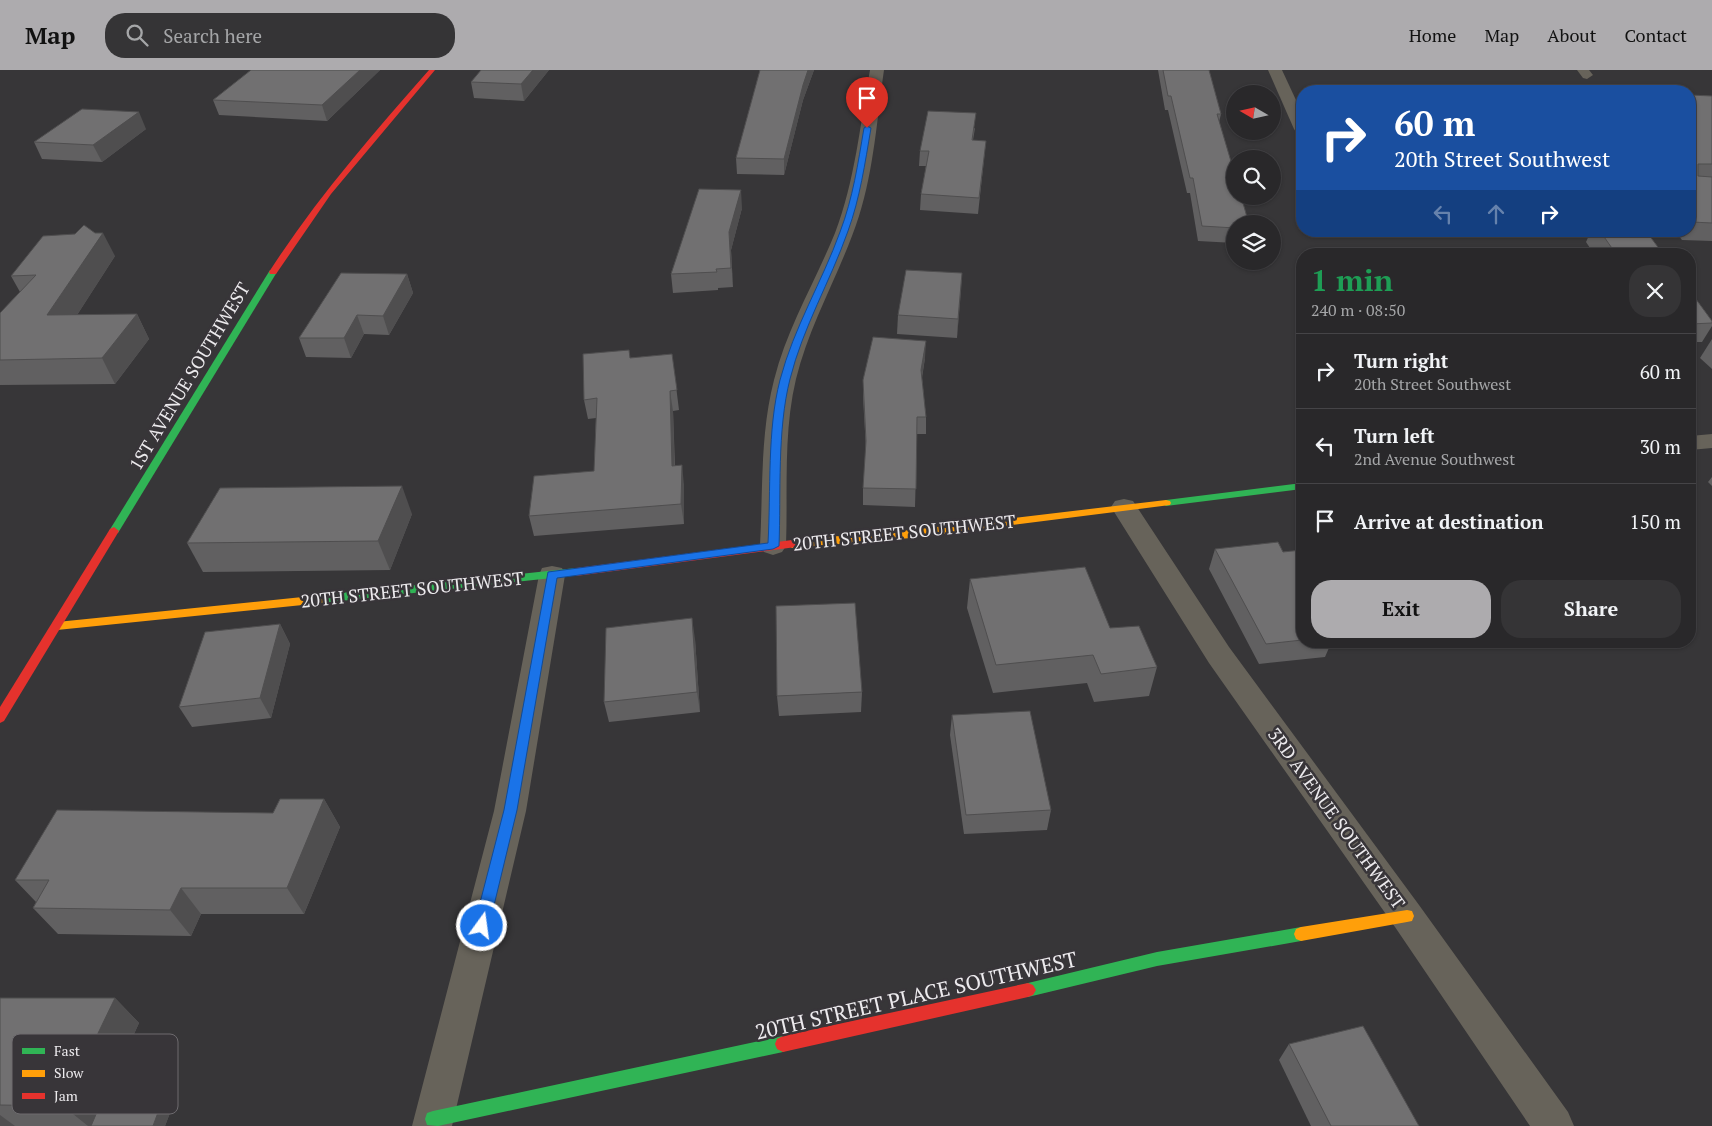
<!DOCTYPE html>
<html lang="en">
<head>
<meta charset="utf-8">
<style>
  body { margin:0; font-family:"PT Serif",serif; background:#353436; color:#f1f3f6; height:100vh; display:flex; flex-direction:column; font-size:19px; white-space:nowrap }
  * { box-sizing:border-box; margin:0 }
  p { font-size:16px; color:#a5a6a8 }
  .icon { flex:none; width:28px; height:28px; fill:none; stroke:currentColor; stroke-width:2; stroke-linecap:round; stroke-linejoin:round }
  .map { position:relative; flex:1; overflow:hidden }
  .drawer { position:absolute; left:1296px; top:178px; width:400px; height:400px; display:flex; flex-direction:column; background:#29282a; border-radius:20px; box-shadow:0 1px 4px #0004,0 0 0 1px #454447 }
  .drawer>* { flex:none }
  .hud { position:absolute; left:1296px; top:15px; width:400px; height:152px; border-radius:20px; box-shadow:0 1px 4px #0004,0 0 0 1px #454447; background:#1a4fa0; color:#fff; overflow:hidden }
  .needle { width:32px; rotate:279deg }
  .tools { position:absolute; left:1226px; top:15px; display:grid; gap:10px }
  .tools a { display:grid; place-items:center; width:55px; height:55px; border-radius:50%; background:#29282a; box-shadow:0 1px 4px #0004,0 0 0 1px #454447; font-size:25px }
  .pin { position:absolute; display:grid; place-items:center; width:42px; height:42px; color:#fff; margin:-51px -21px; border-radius:50% 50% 50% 0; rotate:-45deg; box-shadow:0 0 5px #0007 }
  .pin .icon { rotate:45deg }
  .me { position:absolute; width:55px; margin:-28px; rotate:14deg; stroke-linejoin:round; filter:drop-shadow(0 0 4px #0008) }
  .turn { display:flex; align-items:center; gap:18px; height:105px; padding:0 15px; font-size:22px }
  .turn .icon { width:65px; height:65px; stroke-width:2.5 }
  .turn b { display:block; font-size:35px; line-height:42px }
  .lanes { display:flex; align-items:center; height:48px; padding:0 15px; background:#0003; justify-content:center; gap:25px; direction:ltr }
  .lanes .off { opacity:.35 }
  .round { display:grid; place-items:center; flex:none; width:52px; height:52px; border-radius:20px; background:#353436 }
  .head { display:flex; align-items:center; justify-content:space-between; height:85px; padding:0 15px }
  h1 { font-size:30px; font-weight:700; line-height:38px; color:#1e9e55 }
  .action { display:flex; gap:10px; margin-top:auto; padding:10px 15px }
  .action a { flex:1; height:58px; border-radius:20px; background:#adabae; color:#111; font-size:20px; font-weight:700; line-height:58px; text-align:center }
  .action a+a { background:#353436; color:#f1f3f6 }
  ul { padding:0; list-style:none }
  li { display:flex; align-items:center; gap:15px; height:75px; padding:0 15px; border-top:1px solid #454447 }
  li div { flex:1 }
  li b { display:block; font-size:19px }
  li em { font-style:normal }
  header { display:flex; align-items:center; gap:30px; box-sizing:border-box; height:70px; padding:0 25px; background:#adabae; color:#111 }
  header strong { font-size:24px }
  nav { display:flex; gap:28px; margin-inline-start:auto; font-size:18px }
  .search { width:350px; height:45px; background:#353436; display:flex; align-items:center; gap:12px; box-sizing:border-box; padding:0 18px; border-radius:20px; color:#a5a6a8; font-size:19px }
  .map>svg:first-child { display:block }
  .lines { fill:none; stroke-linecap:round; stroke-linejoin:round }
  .lane { fill:#67635a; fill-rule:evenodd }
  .street { fill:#67635a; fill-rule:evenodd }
  .fast { fill:#30b455; fill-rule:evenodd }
  .slow { fill:#ff9f0a; fill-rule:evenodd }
  .jam { fill:#e5322d; fill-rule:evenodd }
  .wall { fill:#616061 }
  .shaded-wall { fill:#4f4e4f }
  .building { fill:#717071; stroke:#4f4e4f }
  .route { fill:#1a73e8; stroke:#114b97 }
  .labels { text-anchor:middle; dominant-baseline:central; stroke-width:5; stroke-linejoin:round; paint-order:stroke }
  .street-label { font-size:18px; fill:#eceaed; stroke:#383539 }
  .near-street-label { font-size:21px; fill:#eceaed; stroke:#383539 }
  .key { fill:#383539; stroke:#6e6b6f; stroke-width:1 }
  .key-label { font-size:14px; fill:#eceaed }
</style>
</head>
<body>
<header>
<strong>Map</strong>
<div class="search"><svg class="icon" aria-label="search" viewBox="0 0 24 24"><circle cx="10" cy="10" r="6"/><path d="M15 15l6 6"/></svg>Search here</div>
<nav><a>Home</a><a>Map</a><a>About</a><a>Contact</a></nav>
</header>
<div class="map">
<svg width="1712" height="1056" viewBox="0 0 1712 1056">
  <rect width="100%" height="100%" fill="#373638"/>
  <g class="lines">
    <path class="lane" d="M1577,0H1589L1593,5L1587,9L1583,8Z"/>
    <g class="street">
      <path d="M870,0H884C877,48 874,99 859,146C841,202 810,252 796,309C783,363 788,421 786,476L782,482L773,485L764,482L760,476C763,421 760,364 774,310C787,258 815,212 835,163C855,111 860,55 870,0Z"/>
      <path d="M1268,0H1282L1302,43V64L1296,62L1294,59Z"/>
      <path d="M1712,364V378L1690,380V366Z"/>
      <path d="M1124,429L1133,431L1229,577L1419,835L1568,1042L1574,1056H1530L1395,857L1209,593L1111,437L1115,431Z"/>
      <path d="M552,496L562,498L565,505L526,741L452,1056H412L494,741L539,505L542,498Z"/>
    </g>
    <g class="fast">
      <path d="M270,200L277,202L118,463H110L109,461Z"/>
      <path d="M1302,413V419L1166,436L1161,433L1166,430Z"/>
      <path d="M576,498L581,502L580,505L322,533L316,529L322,525Z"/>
      <path d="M1301,857L1306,859L1308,864L1306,869L1301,871L1157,896L1028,927L1023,925L1020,920L1023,915L1028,913L1157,882Z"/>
      <path d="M783,966L789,969L791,974L789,979L783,982L438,1056L427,1055L425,1049L427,1043L433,1041Z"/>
    </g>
    <g class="slow">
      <path d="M1166,430L1170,431L1171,433L1170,435L911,468L792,478L787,474L792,470L911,460Z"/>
      <path d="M322,525L328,529L322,533L57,560L51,556L57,552Z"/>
      <path d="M1407,840L1412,841L1414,846L1412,851L1407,852L1301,871L1296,869L1294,864L1296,859L1301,857Z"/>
    </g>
    <g class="jam">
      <path d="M429,0H435L331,124L276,204H270L269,202C316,129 372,65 429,0Z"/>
      <path d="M114,457L119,461L4,651L0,653V637L110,459Z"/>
      <path d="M792,470L797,474L796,477L576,506L571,502L576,498Z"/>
      <path d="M1028,913L1033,915L1036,920L1033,925L1028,927L783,982L777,979L775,974L777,969L783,966Z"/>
    </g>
  </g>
  <g class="wall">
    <path d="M251,0H380L327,51L219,45L213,30Z"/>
    <path d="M549,0L524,31L474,28L471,12Z"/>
    <path d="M760,0H814L803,30L784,105L737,104L736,88Z"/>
    <path d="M1158,0H1209L1221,44L1219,52L1235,154V173L1198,171L1190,123H1187L1168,40H1165Z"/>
    <path d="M1690,25L1712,26V171L1682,170L1675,161H1690Z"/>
    <path d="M975,58L973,70L986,71L978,144L920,140L921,124L926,96H919L920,81Z"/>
    <path d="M146,59L102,92L42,89L34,72Z"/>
    <path d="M742,138L731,180L733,217L718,218V220L673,223L671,204Z"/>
    <path d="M1591,161H1646L1663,184H1594L1586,172Z"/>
    <path d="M115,186L77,245L137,244L149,269L115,314L0,315V243L20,222L11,206Z"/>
    <path d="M962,203L957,268L897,264L898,245Z"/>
    <path d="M407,204L413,223L389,265L364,264L351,288L306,287L299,268Z"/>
    <path d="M1690,221L1712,251V256L1702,272H1690Z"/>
    <path d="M1712,269V299L1700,288Z"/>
    <path d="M672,284L679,340L673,341L675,396L684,415V454L534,466L529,446L594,401L596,348L588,349L584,330L630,288Z"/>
    <path d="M925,288L922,308L926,347V364H917L915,437L863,435V418L866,379L863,327V310Z"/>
    <path d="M1712,407V416L1708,412Z"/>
    <path d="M412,444L390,500L203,502L187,473Z"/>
    <path d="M1215,479L1283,482L1302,480V571H1332L1325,587L1259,594L1209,499Z"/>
    <path d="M970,509L1110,558L1157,597L1149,626L1094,632L1087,613L993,623L967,538Z"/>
    <path d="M280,554L290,574L271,648L192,657L179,637Z"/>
    <path d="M695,569L700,642L609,652L604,632Z"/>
    <path d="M862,622L861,642L779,646L777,626Z"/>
    <path d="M952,645L1051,740L1047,760L964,764L950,665Z"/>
    <path d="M324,729L340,757L304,844H201L191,866L58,864L33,838L36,832L15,810L273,743Z"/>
    <path d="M0,928H115L139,953L108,1021L167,1018L176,1027L165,1056H0Z"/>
    <path d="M1289,974L1419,1056H1311L1279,990Z"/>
  </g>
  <g class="shaded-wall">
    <path d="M360,0H380L327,51L322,35Z"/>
    <path d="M533,0H549L524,31L521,14Z"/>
    <path d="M808,0H814L803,30L784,105V89L803,15Z"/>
    <path d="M139,42L146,59L102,92L93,75Z"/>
    <path d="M741,120L742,138L731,180L733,217L729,162Z"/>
    <path d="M103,163L115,186L61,270L47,245Z"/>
    <path d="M962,203L961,222L957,268L958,249Z"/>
    <path d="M407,204L413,223L389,265L383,246Z"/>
    <path d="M137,244L149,269L115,314L102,288Z"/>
    <path d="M357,245L364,264L351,288L344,268Z"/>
    <path d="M926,271L925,288L920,317L921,300Z"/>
    <path d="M670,321L673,341L675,416L672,396Z"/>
    <path d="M682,395L684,415V454L681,434Z"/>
    <path d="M402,416L412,444L390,500L378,471Z"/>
    <path d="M692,548L695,569L700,642L697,622Z"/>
    <path d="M280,554L290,574L271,648L260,628Z"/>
    <path d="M324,729L340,757L304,844L287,818Z"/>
    <path d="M181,818L201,844L191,866L170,840Z"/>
    <path d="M115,928L139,953L92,1056H88L63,1036Z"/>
    <path d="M167,1018L176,1027L165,1056H153Z"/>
    <path d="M0,1045L15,1056H0Z"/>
  </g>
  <g class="building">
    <path d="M251,0H360L322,35L213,30Z"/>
    <path d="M481,0H533L521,14L471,12Z"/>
    <path d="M760,0H808L803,15L784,89L736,88Z"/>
    <path d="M1163,0H1209L1221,44H1217L1235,105V126H1241L1249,154H1235V158L1202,156L1193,108H1190L1171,26H1168Z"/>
    <path d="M1690,25L1712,26V94H1698V106L1712,107V153L1692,152L1690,150Z"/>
    <path d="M82,39L139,42L93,75L34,72Z"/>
    <path d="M928,41L976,43L972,70L986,71L979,128L921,124L929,81H920Z"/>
    <path d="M699,119L741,120L729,162L731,198L716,199L717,202L671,204Z"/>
    <path d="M84,155L95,163H103L47,245L137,244L102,288L0,290V243L36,205L11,206L43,166L75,164Z"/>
    <path d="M1600,161H1646L1663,184H1616Z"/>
    <path d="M906,200L962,203L958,249L898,245Z"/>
    <path d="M341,203L407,204L383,246L357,245L344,268H299Z"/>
    <path d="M1690,221L1712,251V253L1690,254Z"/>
    <path d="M873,267L926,271L921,300L926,347H917L916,419L863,418L866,371L863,310Z"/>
    <path d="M629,280L630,288L672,284L677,320L670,321L672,396L682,395L681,434L529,446L534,406L594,401L597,328L584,330L583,284Z"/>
    <path d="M402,416L378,471L187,473L220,418Z"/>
    <path d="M1278,472L1283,482L1302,480V570L1266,574L1215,479Z"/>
    <path d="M1085,497L1110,558L1139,556L1157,597L1101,604L1093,585L996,595L970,509Z"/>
    <path d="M855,533L862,622L777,626L776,536Z"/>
    <path d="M692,548L697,622L604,632L606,558Z"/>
    <path d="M280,554L260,628L179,637L205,562Z"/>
    <path d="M1030,641L1051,740L966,745L952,645Z"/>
    <path d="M280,729H324L287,818H181L170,840L33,838L49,810H15L57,740L273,743Z"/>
    <path d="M0,928H115L63,1036L0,1035Z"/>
    <path d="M1363,956L1419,1056H1331L1289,974Z"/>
    <path d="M167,1018L153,1056H91L106,1021Z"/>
  </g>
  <path class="route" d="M867,56L871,58C865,93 860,128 848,161C830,212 803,257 790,309C777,360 781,423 779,476L773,479L557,508L517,740L489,856L487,861L482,863L476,861L474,856L504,740L548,502L768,473C771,420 767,360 780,310C794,257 822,212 840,162C853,128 858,93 864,58Z"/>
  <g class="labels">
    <g class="street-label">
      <text transform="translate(189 306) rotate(-59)">1ST AVENUE SOUTHWEST</text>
      <text transform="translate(904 462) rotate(-6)">20TH STREET SOUTHWEST</text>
      <text transform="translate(412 519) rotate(-6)">20TH STREET SOUTHWEST</text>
      <text transform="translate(1337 748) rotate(54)">3RD AVENUE SOUTHWEST</text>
    </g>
    <g class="near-street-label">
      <text transform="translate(916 925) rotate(-13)">20TH STREET PLACE SOUTHWEST</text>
    </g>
  </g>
  <rect x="12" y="964" width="166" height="80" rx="8" class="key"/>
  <rect x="22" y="978" width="23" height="6" fill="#30b455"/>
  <rect x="22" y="1000" width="23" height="7" fill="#ff9f0a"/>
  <rect x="22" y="1023" width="23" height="6" fill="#e5322d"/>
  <g class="key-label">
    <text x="54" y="986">Fast</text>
    <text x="54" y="1008">Slow</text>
    <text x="54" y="1031">Jam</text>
  </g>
</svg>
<div class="tools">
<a><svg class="needle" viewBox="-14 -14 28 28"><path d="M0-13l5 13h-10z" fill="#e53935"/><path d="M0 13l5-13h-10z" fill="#a5a6a8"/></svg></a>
<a><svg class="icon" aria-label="search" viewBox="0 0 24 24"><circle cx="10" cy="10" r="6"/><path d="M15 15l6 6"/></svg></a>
<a><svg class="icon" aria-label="layers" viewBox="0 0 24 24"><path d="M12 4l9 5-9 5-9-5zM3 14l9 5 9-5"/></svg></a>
</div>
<div class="pin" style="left:867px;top:58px;background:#d93025"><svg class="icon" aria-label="arrive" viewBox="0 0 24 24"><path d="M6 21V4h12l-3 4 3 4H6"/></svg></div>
<svg class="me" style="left:482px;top:856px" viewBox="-20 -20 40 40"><circle r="17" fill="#1a73e8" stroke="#fff" stroke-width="3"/><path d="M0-11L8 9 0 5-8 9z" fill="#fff"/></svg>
<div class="hud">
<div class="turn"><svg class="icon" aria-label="right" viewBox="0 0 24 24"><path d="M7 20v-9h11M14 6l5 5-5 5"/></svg><div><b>60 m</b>20th Street Southwest</div></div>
<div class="lanes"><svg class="icon off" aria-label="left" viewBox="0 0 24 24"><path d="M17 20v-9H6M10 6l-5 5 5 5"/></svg><svg class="icon off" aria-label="ahead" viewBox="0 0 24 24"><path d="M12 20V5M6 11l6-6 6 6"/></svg><svg class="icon" aria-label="right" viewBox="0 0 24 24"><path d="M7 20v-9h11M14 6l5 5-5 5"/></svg></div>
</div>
<section class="drawer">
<div class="head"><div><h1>1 min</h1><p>240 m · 08:50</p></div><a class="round"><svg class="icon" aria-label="close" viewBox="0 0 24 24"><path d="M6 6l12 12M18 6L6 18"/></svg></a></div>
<ul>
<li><svg class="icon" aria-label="right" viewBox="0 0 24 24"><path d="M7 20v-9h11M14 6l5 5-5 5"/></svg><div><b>Turn right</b><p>20th Street Southwest</p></div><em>60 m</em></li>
<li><svg class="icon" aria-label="left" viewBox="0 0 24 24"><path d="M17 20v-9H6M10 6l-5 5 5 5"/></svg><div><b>Turn left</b><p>2nd Avenue Southwest</p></div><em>30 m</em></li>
<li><svg class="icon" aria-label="arrive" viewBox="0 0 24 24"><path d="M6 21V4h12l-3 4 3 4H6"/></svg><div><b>Arrive at destination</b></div><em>150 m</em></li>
</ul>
<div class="action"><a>Exit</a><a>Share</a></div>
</section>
</div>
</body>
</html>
